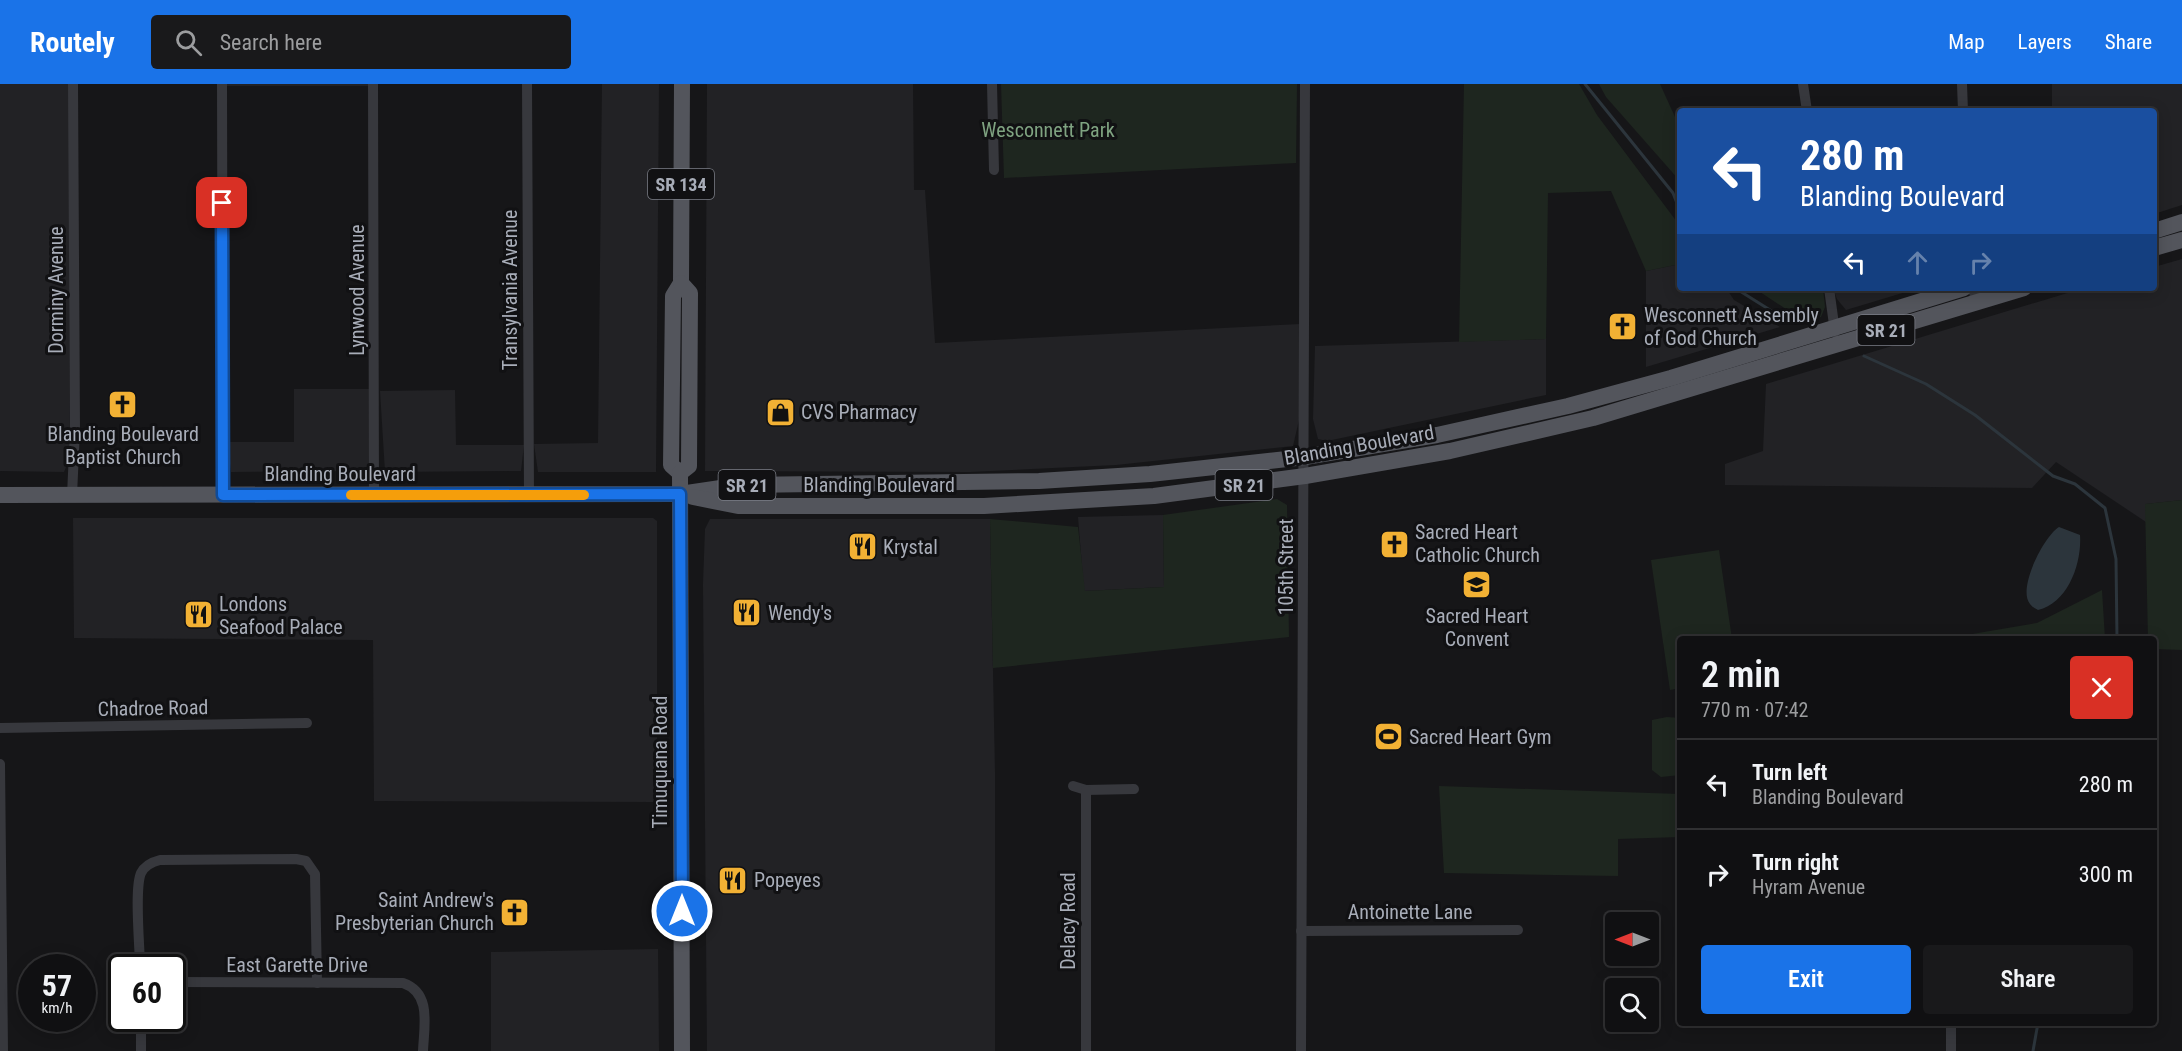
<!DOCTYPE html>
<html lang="en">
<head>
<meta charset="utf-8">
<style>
  body { margin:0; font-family:"Roboto Condensed",sans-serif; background:#19191b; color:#f1f3f6; height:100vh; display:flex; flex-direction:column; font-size:22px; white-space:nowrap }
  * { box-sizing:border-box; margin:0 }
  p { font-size:20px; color:#9c9d9f }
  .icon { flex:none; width:33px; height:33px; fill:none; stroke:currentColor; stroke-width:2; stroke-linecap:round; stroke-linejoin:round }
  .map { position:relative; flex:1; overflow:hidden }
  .details { position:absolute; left:1677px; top:552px; width:480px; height:390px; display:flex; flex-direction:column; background:#101012; border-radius:6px; box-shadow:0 3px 15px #0003,0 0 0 2px #303032 }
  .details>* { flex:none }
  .banner { position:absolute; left:1677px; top:24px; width:480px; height:183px; border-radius:6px; box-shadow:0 3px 15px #0003,0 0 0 2px #303032; background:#1a4fa0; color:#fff; overflow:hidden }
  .needle { width:39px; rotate:270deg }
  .controls { position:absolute; left:1605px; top:828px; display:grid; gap:12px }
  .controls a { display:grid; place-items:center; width:54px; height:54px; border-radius:6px; background:#101012; box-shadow:0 3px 15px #0003,0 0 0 2px #303032; font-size:30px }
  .speed { position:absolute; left:18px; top:870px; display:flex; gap:12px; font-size:30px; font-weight:700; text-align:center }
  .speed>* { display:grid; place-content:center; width:78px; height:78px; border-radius:50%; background:#101012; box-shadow:0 3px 15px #0003,0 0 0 2px #303032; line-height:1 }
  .speed small { font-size:15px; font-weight:400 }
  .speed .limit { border:3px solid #111; border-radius:9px; background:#fff; color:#111 }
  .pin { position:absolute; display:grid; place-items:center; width:51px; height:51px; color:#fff; margin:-26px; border-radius:12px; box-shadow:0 3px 9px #0006 }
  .me { position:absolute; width:66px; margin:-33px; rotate:0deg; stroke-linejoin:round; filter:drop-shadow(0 0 4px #0008) }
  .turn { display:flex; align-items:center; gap:21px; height:126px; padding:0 24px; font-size:27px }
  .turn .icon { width:78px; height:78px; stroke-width:2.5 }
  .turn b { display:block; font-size:42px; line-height:51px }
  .lanes { display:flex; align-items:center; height:57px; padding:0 24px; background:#0003; justify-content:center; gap:30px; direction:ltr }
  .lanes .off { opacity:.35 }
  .round { display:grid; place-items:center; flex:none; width:63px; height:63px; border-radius:6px; background:#19191b }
  .headline { display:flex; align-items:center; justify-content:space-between; height:102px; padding:0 24px }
  h1 { font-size:36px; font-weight:600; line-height:45px }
  .action { display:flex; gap:12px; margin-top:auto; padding:12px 24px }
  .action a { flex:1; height:69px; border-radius:6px; background:#1a73e8; color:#fff; font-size:24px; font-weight:600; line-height:69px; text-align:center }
  .action a+a { background:#19191b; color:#f1f3f6 }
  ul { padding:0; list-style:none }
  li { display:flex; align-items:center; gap:18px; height:90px; padding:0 24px; border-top:2px solid #303032 }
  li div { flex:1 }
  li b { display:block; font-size:22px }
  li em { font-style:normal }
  header { display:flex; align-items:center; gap:36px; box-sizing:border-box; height:84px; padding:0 30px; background:#1a73e8; color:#fff }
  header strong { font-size:28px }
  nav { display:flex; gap:33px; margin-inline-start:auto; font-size:21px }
  .search { width:420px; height:54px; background:#19191b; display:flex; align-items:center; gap:15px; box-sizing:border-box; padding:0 21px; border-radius:6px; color:#9c9d9f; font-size:22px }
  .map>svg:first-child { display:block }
  .built { fill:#222225 }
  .green { fill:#1e261f }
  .water { fill:#2c353c }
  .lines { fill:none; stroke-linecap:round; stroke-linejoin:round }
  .stream { stroke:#2c353c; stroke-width:3 }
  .minor { stroke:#37383d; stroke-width:10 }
  .primary { stroke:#53555c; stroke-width:16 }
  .route-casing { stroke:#114b97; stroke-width:15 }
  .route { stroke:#1a73e8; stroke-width:10 }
  .slow { stroke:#f59e0b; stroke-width:10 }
  .labels { text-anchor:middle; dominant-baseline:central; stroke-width:6; stroke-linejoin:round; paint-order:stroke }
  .shield { fill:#111113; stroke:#7b7e86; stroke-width:1.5 }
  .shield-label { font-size:18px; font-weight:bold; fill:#a8adb8 }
  .park-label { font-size:20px; fill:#7fa381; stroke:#111113 }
  .street-label { font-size:20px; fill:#a8adb8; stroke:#111113 }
  .poi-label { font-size:20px; fill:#a8adb8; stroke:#111113; text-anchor:start }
</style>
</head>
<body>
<header>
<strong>Routely</strong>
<div class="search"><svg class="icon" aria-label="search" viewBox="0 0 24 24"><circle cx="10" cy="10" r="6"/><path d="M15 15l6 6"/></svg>Search here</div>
<nav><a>Map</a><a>Layers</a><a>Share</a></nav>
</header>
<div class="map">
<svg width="2182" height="967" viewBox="0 0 2182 967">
  <rect width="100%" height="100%" fill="#161618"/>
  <g class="built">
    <path d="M0,0H69L70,373L64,388L0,387Z"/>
    <rect x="226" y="0" width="144" height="2"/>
    <path d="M602,0H659L656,388H538L534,360L598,359Z"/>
    <path d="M707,0H913L914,106H925L935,259L1300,240L1299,336L1293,362L1116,381L970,388L705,387Z"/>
    <path d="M2052,0H2182V121L2154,130V27H2041H2052Z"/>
    <path d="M2182,175V416L2146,420V438L2056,378L2032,404L1725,401V380L1763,367L1766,300L2084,204H2154V183Z"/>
    <path d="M1680,180V204H1726L1734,216L1780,243L1646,283V187Z"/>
    <path d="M1833,204H1919L1846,226L1837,215Z"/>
    <path d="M1546,255V311L1327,357L1318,355L1313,335L1315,262Z"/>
    <path d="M294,305H371L369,387L231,388L227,358H294Z"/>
    <path d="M455,306L456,361H524L521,387L385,388L380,307Z"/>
    <path d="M1163,431L1164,503L1084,507L1078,433Z"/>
    <path d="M73,434H653L657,437V718L374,717L373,556L74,554Z"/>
    <path d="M710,435H990L995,689V967H707L703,500L705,445Z"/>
    <path d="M658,865L659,967H491V868Z"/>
  </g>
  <g class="green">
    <path d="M1001,0H1297L1296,79L1004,94Z"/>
    <path d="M1464,0H1579L1597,31L1680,142V180L1646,187L1611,107L1548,109L1546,255L1459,258Z"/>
    <path d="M1599,0H1660L1680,44V97L1606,13Z"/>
    <path d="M1754,204H1823L1825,223L1821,233L1804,237Z"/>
    <path d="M1277,415L1287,421L1289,553L993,584L990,435L1078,443L1085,507L1164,503L1163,431Z"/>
    <path d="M2182,416V566L2154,565V555H2148L2145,420Z"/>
    <path d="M1719,466L1732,555H1680V604L1670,606L1651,476Z"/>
    <path d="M2102,506L2105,555H1943L2037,539Z"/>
    <path d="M1667,633L1680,634V691L1661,693L1652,686V636Z"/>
    <path d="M1439,702L1680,710V753L1618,755V792L1444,789Z"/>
  </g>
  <path class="water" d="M2059,443L2080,451C2082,479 2068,519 2038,526C2035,524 2032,523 2030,520C2017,505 2044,452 2059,443Z"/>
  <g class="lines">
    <g class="stream">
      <path d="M1585,0L1673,109L1680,127"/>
      <path d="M1735,204L1789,238"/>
      <path d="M1864,272L1926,300L1975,331L2053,392L2075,400L2105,424L2116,475L2117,555"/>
      <path d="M2033,967L2038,939"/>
    </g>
    <g class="minor">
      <path d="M222,0L223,411"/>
      <path d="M373,0L374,411"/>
      <path d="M527,0L529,412"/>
      <path d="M992,0L994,86"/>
      <path d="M1803,0L1807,27"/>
      <path d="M1962,0L1963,27"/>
      <path d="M1829,204L1835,248"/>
      <path d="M1974,204L1975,219"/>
      <path d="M72,411L75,346L73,0"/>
      <path d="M0,644L307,639"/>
      <path d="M0,680L3,967"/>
      <path d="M1073,702L1086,706L1134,705"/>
      <path d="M1086,706V967"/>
      <path d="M1301,847L1518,846"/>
      <path d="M140,884C140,863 134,805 141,789C145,781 152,778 160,776L296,775L306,777L315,790L317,899"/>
      <path d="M172,898L403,899C432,909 424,942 423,967"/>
      <path d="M141,934V967"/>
      <path d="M1951,939V967"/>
      <path d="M1301,967L1305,0"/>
    </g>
    <g class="primary">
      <path d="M682,0L681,199L673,212L671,381L680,389L682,967"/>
      <path d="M2154,147L2182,138"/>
      <path d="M2154,164L2182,156"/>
      <path d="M680,389L689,382L690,209L681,199"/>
      <path d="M0,411L680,410L741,401L1039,397L1150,390L1305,373L1437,351L1568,322L1671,294L1964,204"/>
      <path d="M693,413L738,422H984L1154,412L1305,392L1450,367L1593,334L2024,204"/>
    </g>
  </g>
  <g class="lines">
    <defs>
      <path id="route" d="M222,119L223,411L680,410L682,827"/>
    </defs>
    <use href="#route" class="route-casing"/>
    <use href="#route" class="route"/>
    <path class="slow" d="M351,411H584"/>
  </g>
  <defs>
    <symbol id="church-square" viewBox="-11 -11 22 22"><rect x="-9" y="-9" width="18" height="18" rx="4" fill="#f2b134" stroke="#111113"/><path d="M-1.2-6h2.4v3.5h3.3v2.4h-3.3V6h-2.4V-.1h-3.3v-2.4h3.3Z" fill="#111"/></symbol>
    <symbol id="shop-square" viewBox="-11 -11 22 22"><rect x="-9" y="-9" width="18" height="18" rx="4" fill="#f2b134" stroke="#111113"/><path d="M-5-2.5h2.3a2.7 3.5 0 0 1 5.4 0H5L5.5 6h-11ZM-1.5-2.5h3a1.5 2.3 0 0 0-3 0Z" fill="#111"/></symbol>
    <symbol id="restaurant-square" viewBox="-11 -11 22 22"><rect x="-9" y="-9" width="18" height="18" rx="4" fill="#f2b134" stroke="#111113"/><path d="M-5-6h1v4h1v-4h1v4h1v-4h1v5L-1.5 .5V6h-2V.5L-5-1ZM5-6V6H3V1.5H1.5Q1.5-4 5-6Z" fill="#111"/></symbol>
    <symbol id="school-square" viewBox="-11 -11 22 22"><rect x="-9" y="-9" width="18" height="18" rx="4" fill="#f2b134" stroke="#111113"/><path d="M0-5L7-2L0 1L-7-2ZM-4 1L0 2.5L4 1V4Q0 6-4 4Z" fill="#111"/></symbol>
    <symbol id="stadium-square" viewBox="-11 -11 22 22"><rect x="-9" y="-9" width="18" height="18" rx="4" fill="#f2b134" stroke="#111113"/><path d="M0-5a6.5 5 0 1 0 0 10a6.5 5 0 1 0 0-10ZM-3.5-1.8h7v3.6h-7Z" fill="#111"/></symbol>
  </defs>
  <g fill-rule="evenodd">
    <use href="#church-square" x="1606" y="226" width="33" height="33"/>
    <use href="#church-square" x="106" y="304" width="33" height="33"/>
    <use href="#shop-square" x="764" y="312" width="33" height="33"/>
    <use href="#church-square" x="1378" y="444" width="33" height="33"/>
    <use href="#restaurant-square" x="846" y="446" width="33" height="33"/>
    <use href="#school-square" x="1460" y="484" width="33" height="33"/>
    <use href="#restaurant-square" x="730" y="512" width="33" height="33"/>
    <use href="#restaurant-square" x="182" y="514" width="33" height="33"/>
    <use href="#stadium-square" x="1372" y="636" width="33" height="33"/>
    <use href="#restaurant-square" x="716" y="780" width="33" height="33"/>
    <use href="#church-square" x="498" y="812" width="33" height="33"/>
  </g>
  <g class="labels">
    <g class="shield">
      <rect x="648" y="85" width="66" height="30" rx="4.5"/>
      <rect x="1857.5" y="231" width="57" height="30" rx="4.5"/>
      <rect x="718.5" y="386" width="57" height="30" rx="4.5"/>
      <rect x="1215.5" y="386" width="57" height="30" rx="4.5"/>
    </g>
    <g class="shield-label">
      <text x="681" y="100">SR 134</text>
      <text x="1886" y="246">SR 21</text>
      <text x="747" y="401">SR 21</text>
      <text x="1244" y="401">SR 21</text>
    </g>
    <g class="park-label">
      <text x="1048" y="46">Wesconnett Park</text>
    </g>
    <g class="street-label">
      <text transform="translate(56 206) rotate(-90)">Dorminy Avenue</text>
      <text transform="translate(357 206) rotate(-90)">Lynwood Avenue</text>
      <text transform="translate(510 206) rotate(-90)">Transylvania Avenue</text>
      <text transform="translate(1359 361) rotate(-10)">Blanding Boulevard</text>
      <text x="340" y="390">Blanding Boulevard</text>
      <text x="879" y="401">Blanding Boulevard</text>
      <text transform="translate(1286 483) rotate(-90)">105th Street</text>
      <text transform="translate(153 624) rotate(-1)">Chadroe Road</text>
      <text transform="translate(660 678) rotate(-90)">Timuquana Road</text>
      <text x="1410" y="828">Antoinette Lane</text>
      <text transform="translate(1068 837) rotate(-90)">Delacy Road</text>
      <text x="297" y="881">East Garette Drive</text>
    </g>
    <g class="poi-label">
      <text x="1644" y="231">Wesconnett Assembly<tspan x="1644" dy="23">of God Church</tspan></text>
      <text x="801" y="328">CVS Pharmacy</text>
      <text x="123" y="350" text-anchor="middle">Blanding Boulevard<tspan x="123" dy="23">Baptist Church</tspan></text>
      <text x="1415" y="448">Sacred Heart<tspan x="1415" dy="23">Catholic Church</tspan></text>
      <text x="883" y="463">Krystal</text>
      <text x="219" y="520">Londons<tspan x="219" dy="23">Seafood Palace</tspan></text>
      <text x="768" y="529">Wendy's</text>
      <text x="1477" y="532" text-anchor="middle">Sacred Heart<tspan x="1477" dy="23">Convent</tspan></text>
      <text x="1409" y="653">Sacred Heart Gym</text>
      <text x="754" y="796">Popeyes</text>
      <text x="494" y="816" text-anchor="end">Saint Andrew's<tspan x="494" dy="23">Presbyterian Church</tspan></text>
    </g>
  </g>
</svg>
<div class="controls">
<a><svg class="needle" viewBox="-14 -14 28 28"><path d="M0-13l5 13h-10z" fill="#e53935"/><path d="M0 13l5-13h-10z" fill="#9c9d9f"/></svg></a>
<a><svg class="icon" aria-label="search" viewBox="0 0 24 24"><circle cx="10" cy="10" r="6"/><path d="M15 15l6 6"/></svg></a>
</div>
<div class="speed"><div>57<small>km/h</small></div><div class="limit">60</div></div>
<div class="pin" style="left:222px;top:119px;background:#d93025"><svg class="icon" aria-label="arrive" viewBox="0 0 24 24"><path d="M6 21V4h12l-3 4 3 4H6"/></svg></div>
<svg class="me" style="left:682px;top:827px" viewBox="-20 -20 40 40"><circle r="17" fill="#1a73e8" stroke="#fff" stroke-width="3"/><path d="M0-11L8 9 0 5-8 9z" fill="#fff"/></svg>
<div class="banner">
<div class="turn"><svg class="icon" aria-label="left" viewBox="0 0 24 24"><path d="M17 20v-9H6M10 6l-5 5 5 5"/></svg><div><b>280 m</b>Blanding Boulevard</div></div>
<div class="lanes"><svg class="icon" aria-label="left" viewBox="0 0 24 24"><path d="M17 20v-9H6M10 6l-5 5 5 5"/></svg><svg class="icon off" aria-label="ahead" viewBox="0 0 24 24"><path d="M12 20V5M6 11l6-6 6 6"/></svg><svg class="icon off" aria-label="right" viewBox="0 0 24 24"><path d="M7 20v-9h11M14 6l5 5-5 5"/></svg></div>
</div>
<section class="details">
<div class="headline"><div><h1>2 min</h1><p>770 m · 07:42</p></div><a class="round" style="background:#d93025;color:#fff"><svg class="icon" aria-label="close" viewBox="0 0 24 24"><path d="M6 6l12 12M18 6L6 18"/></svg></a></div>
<ul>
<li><svg class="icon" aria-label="left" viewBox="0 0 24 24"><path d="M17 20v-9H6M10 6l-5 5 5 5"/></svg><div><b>Turn left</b><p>Blanding Boulevard</p></div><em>280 m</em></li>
<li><svg class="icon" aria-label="right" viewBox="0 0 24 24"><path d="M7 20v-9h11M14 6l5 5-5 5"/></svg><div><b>Turn right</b><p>Hyram Avenue</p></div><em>300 m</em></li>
</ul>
<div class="action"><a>Exit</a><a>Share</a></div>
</section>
</div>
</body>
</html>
